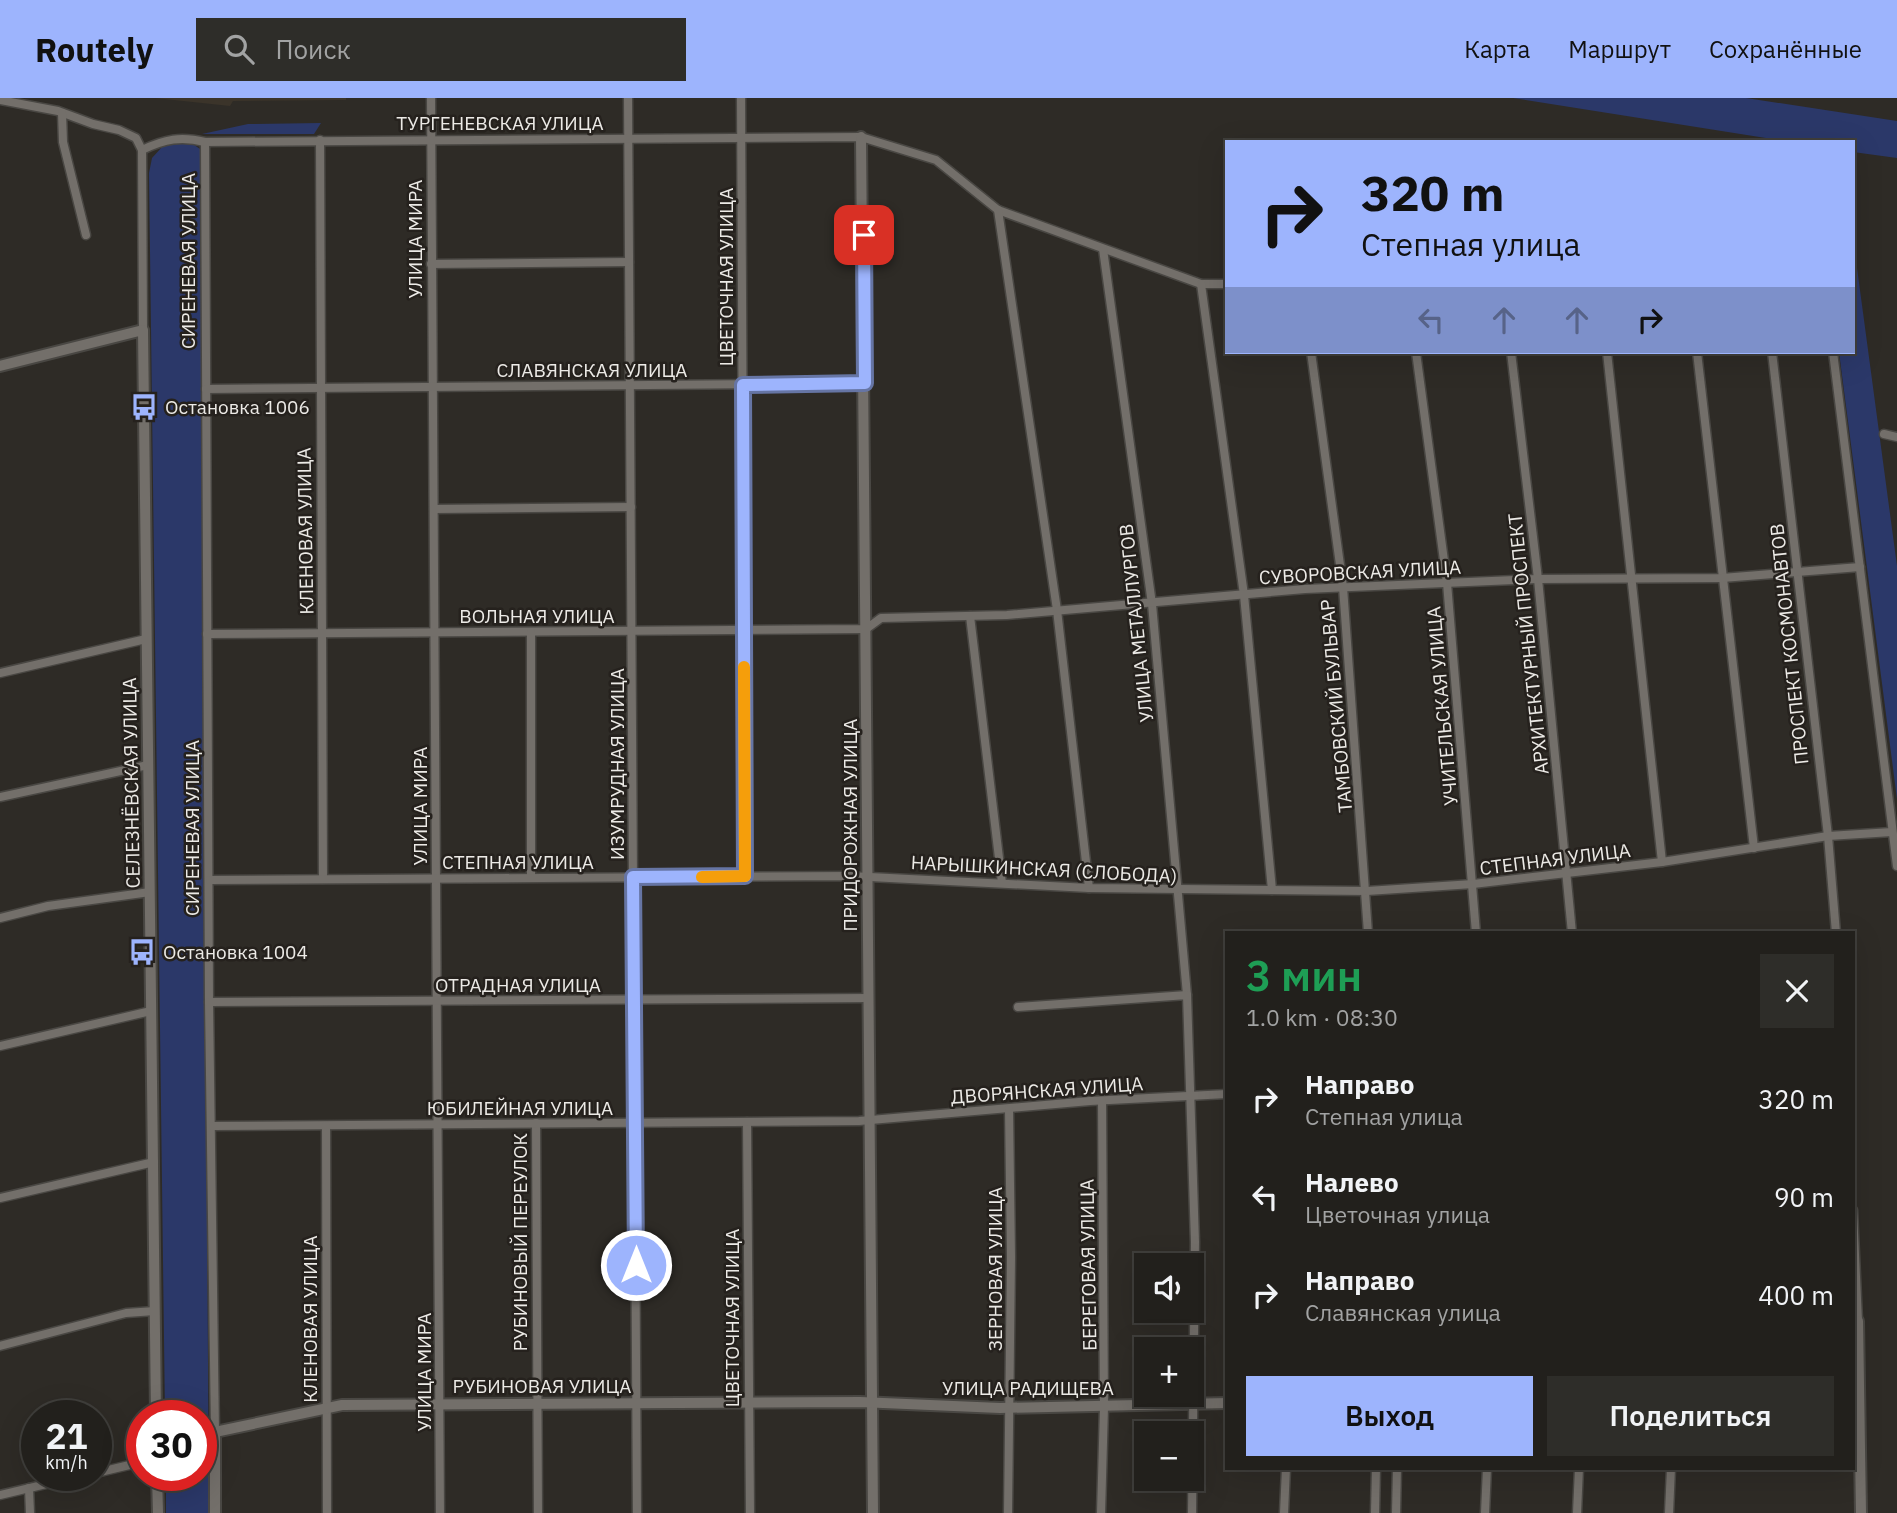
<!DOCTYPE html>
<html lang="ru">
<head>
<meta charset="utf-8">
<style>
  body { margin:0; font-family:"IBM Plex Sans",sans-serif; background:#2e2d29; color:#f1f3f6; height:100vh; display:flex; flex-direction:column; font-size:26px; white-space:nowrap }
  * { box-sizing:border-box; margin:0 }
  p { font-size:23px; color:#a2a3a3 }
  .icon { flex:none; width:38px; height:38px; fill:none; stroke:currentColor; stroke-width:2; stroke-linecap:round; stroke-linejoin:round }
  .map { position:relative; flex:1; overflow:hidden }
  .details { position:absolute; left:1225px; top:833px; width:630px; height:539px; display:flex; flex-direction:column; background:#22201c; border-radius:0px; box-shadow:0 7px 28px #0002,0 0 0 2px #3f3e3b }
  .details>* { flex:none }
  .hud { position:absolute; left:1225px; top:42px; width:630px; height:214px; border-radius:0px; box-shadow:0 7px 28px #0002,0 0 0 2px #3f3e3b; background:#9db4fd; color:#111; overflow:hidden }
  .tools { position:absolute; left:1134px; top:1155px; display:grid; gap:14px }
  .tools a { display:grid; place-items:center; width:70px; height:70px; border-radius:0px; background:#22201c; box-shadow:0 7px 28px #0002,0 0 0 2px #3f3e3b; font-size:35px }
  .speed { position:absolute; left:21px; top:1302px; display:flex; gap:14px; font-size:35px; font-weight:700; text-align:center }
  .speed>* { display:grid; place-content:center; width:91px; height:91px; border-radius:50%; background:#22201c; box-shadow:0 7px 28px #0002,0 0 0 2px #3f3e3b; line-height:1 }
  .speed small { font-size:18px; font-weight:400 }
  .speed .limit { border:10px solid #d22; background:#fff; color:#111 }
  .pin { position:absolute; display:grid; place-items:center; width:60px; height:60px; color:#fff; margin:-30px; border-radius:14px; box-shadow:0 4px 10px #0006 }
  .me { position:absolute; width:77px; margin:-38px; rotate:0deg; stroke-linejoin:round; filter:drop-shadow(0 0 5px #0008) }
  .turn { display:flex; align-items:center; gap:24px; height:147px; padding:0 21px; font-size:32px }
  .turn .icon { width:91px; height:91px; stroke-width:2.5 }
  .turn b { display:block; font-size:49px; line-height:60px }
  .lanes { display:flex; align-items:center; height:66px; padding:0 21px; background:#0003; justify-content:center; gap:35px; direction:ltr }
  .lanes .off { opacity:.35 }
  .round { display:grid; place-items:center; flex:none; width:74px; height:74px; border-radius:0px; background:#2e2d29 }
  .headline { display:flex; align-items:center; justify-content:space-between; height:119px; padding:0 21px }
  h1 { font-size:42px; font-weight:600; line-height:52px; color:#1e9e55 }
  .button { display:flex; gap:14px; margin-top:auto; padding:14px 21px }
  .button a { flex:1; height:80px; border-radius:0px; background:#9db4fd; color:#111; font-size:28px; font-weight:600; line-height:80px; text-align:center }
  .button a+a { background:#2e2d29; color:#f1f3f6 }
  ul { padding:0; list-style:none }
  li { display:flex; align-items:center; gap:21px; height:98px; padding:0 21px }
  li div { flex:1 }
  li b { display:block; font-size:26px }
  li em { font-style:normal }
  header { display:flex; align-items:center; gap:42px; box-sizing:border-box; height:98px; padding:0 35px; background:#9db4fd; color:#111 }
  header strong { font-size:33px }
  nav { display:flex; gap:38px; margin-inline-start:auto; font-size:24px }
  .search { width:490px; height:63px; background:#2e2d29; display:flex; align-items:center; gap:18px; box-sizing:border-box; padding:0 24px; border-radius:0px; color:#a2a3a3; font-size:26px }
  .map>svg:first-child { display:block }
  .built { fill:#3b342a }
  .green { fill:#2b3869 }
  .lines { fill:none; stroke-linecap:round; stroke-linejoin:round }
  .street-casing { stroke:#494743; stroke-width:11 }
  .secondary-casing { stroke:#494743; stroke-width:14 }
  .street { stroke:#736f6a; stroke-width:8 }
  .secondary { stroke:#736f6a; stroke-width:10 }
  .route-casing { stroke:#6675a4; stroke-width:18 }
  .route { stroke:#9db4fd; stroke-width:12 }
  .slow { stroke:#f59e0b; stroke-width:12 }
  .labels { text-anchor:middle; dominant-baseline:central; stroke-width:5; stroke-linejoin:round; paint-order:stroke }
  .street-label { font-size:19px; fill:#eceae6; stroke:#25211d }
  .poi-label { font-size:19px; fill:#eceae6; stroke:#25211d; text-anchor:start }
</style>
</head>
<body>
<header>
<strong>Routely</strong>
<div class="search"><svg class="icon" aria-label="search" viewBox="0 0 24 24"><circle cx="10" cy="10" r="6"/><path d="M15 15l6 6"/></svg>Поиск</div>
<nav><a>Карта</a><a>Маршрут</a><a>Сохранённые</a></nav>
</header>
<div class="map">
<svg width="1897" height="1415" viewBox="0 0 1897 1415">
  <rect width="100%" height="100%" fill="#2e2b26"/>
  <path class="built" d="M155,0H346V2L233,3L230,8Z"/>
  <g class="green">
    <path d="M1513,0H1746L1897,23V60L1853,54V44H1791Z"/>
    <path d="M321,25L314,36H202L248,26Z"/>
    <path d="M190,44L200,51L209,1415H166V1377H201V1318H165L149,75L152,60L163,48Z"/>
    <path d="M1853,140L1897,468V701L1839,254H1853Z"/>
  </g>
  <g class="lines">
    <defs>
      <g id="street">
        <path d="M431,0L440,1415"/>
        <path d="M628,0L637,1415"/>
        <path d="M741,0L745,778"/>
        <path d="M0,2L58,13L93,26L119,32L136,40L142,52L143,232"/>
        <path d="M62,15L63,44L86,137"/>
        <path d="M320,42L323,781"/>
        <path d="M205,44L209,904L215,1334"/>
        <path d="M142,52C165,41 181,38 205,44L861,39L936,62L998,112L1201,186H1227"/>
        <path d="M998,112L1057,512L1089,790"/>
        <path d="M1103,151L1152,506L1187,897"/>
        <path d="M431,166L629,164"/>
        <path d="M1201,186L1244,497L1272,792"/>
        <path d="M1311,254L1343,489L1368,835"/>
        <path d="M1416,254L1447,485L1476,835"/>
        <path d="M1511,254L1538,481L1572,835"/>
        <path d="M1607,254L1662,764"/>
        <path d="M1697,254L1754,750"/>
        <path d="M1772,254L1828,738L1836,835"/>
        <path d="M1833,254L1897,768"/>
        <path d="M206,291L865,285"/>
        <path d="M1884,336L1897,339"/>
        <path d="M434,411L631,409"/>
        <path d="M970,518L1002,785"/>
        <path d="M207,536L866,531L881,520L1007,517L1305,491L1538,481L1722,480L1860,469"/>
        <path d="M0,575L146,541"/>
        <path d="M0,699L148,667"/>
        <path d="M531,779V534"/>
        <path d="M210,782L850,778L1089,790L1367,793L1473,786L1662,764L1828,738L1892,734"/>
        <path d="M0,820L48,808L150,794"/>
        <path d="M209,904L869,900"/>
        <path d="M1018,909L1187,897L1195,1144L1192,1415"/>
        <path d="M0,948L151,913"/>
        <path d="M747,1024L750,1415"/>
        <path d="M536,1025L538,1415"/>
        <path d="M213,1028L859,1023L1090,1003L1227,996"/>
        <path d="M326,1028L327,1415"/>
        <path d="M0,1100L154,1064"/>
        <path d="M1853,1112L1858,1223"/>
        <path d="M0,1248L126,1215L155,1213"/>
        <path d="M96,1375L142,1364"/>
        <path d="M29,1390L30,1415"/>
        <path d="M0,1397L84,1377"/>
        <path d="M1008,1415L1011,1159L1009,1011"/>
        <path d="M1101,1415L1104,1309L1102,1003"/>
        <path d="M1284,1415L1286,1370"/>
        <path d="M1375,1415L1376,1370"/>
        <path d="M1396,1415L1397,1370"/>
        <path d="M1485,1415L1487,1370"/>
        <path d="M1577,1415L1579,1370"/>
        <path d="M1669,1415L1671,1370"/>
      </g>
      <g id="secondary">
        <path d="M861,39L873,1415"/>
        <path d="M0,268L143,232L156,1318"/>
        <path d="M1853,1223H1858L1861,1415"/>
        <path d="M157,1377L158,1415"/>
        <path d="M215,1415V1334L342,1307L860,1304L1000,1310L1227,1305"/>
      </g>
    </defs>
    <use href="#street" class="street-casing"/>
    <use href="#secondary" class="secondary-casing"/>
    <use href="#street" class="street"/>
    <use href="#secondary" class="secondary"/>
  </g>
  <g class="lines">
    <defs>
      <path id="route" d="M636,1167L633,779L745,778L743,287L865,285L864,137"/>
    </defs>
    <use href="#route" class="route-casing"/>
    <use href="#route" class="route"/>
    <path class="slow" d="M702,779L745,778L744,569"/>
  </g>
  <defs>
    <symbol id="bus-bare" viewBox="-9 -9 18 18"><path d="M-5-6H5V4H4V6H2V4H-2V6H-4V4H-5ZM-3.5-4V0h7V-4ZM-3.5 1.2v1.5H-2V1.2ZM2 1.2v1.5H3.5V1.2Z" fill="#9db4fd" stroke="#25211d" stroke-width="2.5" paint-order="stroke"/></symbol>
  </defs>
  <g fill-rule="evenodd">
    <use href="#bus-bare" x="125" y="290" width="38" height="38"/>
    <use href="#bus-bare" x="123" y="835" width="38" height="38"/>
  </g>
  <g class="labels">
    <g class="street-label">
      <text x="500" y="25">ТУРГЕНЕВСКАЯ УЛИЦА</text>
      <text transform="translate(415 141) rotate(-90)">УЛИЦА МИРА</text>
      <text transform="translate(188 163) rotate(-90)">СИРЕНЕВАЯ УЛИЦА</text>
      <text transform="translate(726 179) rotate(-90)">ЦВЕТОЧНАЯ УЛИЦА</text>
      <text x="592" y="272">СЛАВЯНСКАЯ УЛИЦА</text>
      <text transform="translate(305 433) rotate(-91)">КЛЕНОВАЯ УЛИЦА</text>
      <text transform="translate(1360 474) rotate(-3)">СУВОРОВСКАЯ УЛИЦА</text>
      <text x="537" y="518">ВОЛЬНАЯ УЛИЦА</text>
      <text transform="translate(1136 525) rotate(-96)">УЛИЦА МЕТАЛЛУРГОВ</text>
      <text transform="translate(1528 546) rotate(-96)">АРХИТЕКТУРНЫЙ ПРОСПЕКТ</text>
      <text transform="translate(1789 546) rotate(-96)">ПРОСПЕКТ КОСМОНАВТОВ</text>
      <text transform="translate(1336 608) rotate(-95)">ТАМБОВСКИЙ БУЛЬВАР</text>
      <text transform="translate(1442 608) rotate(-95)">УЧИТЕЛЬСКАЯ УЛИЦА</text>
      <text transform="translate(617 666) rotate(-90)">ИЗУМРУДНАЯ УЛИЦА</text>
      <text transform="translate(131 685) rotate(-91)">СЕЛЕЗНЁВСКАЯ УЛИЦА</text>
      <text transform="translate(420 708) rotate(-90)">УЛИЦА МИРА</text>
      <text transform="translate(850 727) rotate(-90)">ПРИДОРОЖНАЯ УЛИЦА</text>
      <text transform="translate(192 730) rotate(-90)">СИРЕНЕВАЯ УЛИЦА</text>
      <text transform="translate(1555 761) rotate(-7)">СТЕПНАЯ УЛИЦА</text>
      <text x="518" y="764">СТЕПНАЯ УЛИЦА</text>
      <text transform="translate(1044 771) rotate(3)">НАРЫШКИНСКАЯ (СЛОБОДА)</text>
      <text x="518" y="887">ОТРАДНАЯ УЛИЦА</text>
      <text transform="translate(1047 992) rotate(-4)">ДВОРЯНСКАЯ УЛИЦА</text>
      <text x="520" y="1010">ЮБИЛЕЙНАЯ УЛИЦА</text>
      <text transform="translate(520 1144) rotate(-90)">РУБИНОВЫЙ ПЕРЕУЛОК</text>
      <text transform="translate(1088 1167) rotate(-91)">БЕРЕГОВАЯ УЛИЦА</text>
      <text transform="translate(995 1171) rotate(-90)">ЗЕРНОВАЯ УЛИЦА</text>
      <text transform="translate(732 1220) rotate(-90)">ЦВЕТОЧНАЯ УЛИЦА</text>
      <text transform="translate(310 1221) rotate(-90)">КЛЕНОВАЯ УЛИЦА</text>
      <text transform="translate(424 1274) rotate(-90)">УЛИЦА МИРА</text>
      <text x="542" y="1288">РУБИНОВАЯ УЛИЦА</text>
      <text x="1028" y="1290">УЛИЦА РАДИЩЕВА</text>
    </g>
    <g class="poi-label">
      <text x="165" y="309">Остановка 1006</text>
      <text x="163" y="854">Остановка 1004</text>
    </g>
  </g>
</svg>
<div class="tools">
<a><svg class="icon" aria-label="sound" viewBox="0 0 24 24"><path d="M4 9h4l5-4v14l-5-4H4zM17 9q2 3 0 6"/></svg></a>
<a>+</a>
<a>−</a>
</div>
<div class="speed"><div>21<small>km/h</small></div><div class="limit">30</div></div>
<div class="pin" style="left:864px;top:137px;background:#d93025"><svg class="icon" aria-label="arrive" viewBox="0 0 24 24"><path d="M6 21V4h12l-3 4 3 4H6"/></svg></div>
<svg class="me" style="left:636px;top:1167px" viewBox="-20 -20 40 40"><circle r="17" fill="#9db4fd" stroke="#fff" stroke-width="3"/><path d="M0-11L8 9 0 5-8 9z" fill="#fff"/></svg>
<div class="hud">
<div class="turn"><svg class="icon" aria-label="right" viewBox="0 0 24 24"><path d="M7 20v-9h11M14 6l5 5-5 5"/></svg><div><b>320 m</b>Степная улица</div></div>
<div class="lanes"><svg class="icon off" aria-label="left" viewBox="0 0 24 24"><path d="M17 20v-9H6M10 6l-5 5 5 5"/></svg><svg class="icon off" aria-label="ahead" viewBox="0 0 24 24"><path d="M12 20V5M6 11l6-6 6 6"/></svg><svg class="icon off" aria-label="ahead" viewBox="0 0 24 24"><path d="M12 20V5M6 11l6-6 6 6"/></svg><svg class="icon" aria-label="right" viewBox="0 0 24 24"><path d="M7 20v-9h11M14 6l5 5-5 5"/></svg></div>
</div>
<section class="details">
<div class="headline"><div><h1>3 мин</h1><p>1.0 km · 08:30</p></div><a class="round"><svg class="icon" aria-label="close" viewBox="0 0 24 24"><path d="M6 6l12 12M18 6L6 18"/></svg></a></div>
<ul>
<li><svg class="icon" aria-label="right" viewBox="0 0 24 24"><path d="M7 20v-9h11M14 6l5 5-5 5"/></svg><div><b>Направо</b><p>Степная улица</p></div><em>320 m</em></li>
<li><svg class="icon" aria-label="left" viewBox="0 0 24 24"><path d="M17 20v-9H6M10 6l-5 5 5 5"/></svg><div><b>Налево</b><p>Цветочная улица</p></div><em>90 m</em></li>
<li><svg class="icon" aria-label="right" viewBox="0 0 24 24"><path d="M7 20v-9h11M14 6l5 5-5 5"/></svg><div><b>Направо</b><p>Славянская улица</p></div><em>400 m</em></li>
</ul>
<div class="button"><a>Выход</a><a>Поделиться</a></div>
</section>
</div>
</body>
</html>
